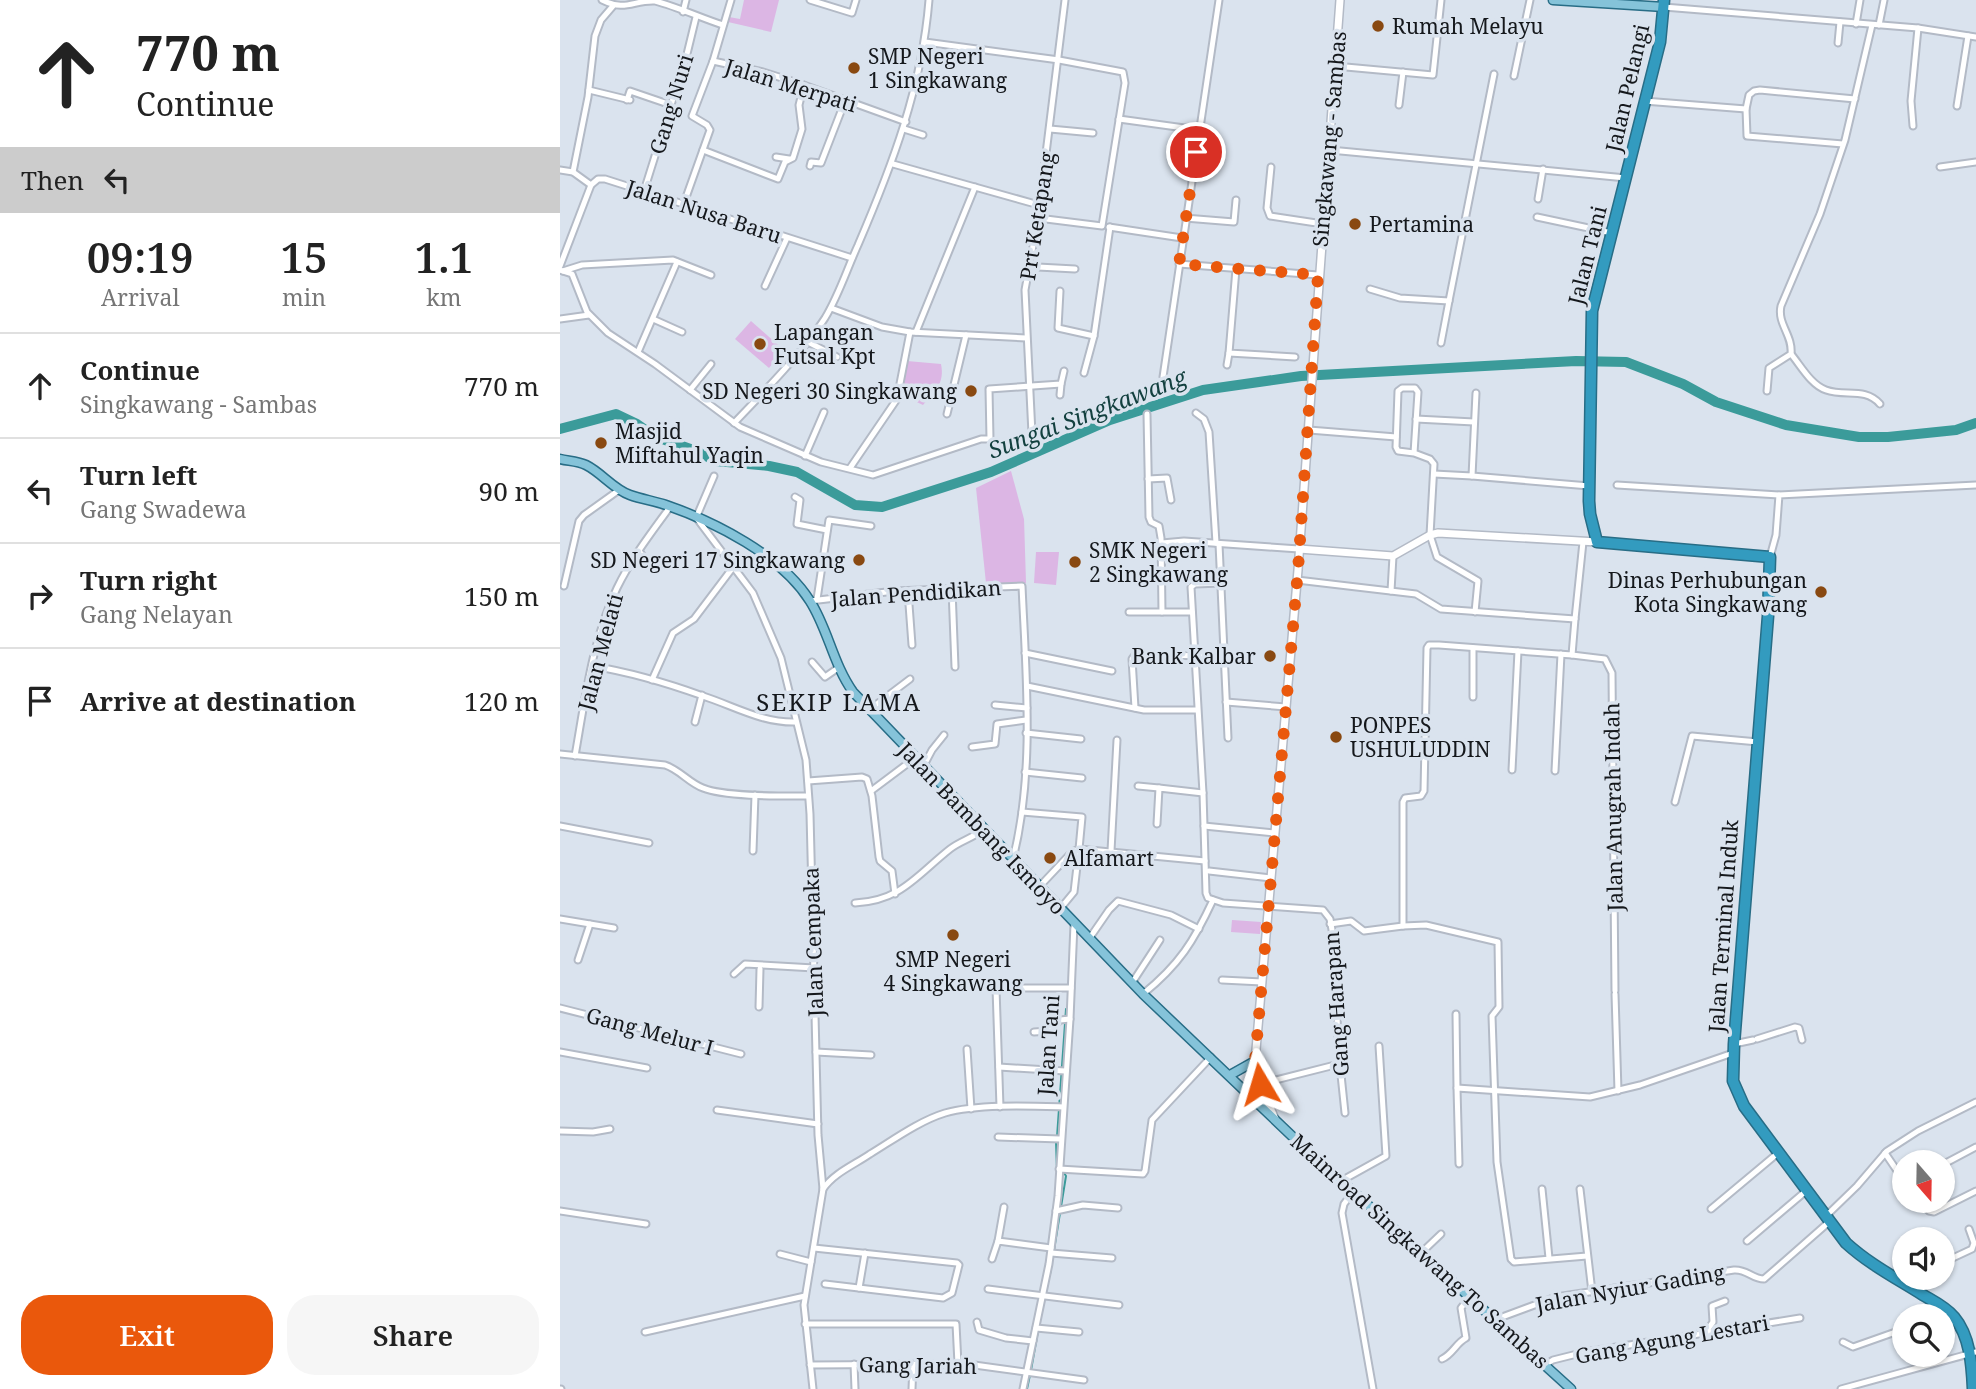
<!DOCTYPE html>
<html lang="en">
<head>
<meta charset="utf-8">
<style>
  body { margin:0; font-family:"Noto Serif",serif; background:#f6f6f6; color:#222; height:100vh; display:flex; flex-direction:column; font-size:26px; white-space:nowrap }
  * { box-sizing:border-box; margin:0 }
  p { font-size:23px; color:#767676 }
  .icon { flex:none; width:38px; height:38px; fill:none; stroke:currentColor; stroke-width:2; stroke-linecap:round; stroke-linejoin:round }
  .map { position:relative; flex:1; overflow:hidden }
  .side { display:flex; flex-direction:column; background:#fff; width:560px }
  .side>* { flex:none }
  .top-card { background:#fff; color:#222; overflow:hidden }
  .needle { width:46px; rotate:160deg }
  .fabs { position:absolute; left:1332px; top:1150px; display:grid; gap:14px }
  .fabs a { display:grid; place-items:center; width:63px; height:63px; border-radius:50%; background:#fff; box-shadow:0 2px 5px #0004; font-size:35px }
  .pin { position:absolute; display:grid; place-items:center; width:60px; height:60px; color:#fff; margin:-30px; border:4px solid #fff; border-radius:50%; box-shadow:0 2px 7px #0007 }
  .me { position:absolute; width:77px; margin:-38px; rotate:353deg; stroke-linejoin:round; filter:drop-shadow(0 0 5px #0008) }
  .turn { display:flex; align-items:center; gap:24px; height:147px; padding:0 21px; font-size:32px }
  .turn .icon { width:91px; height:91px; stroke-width:2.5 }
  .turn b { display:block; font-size:49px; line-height:60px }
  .then { display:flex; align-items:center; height:66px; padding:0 21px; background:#0003; gap:14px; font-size:26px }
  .eta { display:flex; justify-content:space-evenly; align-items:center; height:119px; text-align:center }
  .eta b { font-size:42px; font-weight:600; line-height:49px }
  .button { display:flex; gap:14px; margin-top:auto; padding:14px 21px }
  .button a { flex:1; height:80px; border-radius:28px; background:#ea580c; color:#fff; font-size:28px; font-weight:600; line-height:80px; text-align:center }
  .button a+a { background:#f6f6f6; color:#222 }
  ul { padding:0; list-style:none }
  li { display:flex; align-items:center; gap:21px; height:105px; padding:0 21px; border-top:2px solid #e0e0e0 }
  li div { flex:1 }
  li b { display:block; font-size:26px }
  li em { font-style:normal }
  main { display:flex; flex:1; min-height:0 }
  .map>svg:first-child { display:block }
  .green { fill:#dcb6e4 }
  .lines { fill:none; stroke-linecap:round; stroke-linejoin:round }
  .stream { stroke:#3b9b9a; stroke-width:2 }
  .river { stroke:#3b9b9a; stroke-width:10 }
  .street-casing { stroke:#b3bac6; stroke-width:9 }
  .secondary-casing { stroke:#b3bac6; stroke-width:10 }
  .primary-casing { stroke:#286d86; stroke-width:11 }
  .highway-casing { stroke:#286d86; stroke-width:13 }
  .street { stroke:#fff; stroke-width:5 }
  .secondary { stroke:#fff; stroke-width:7 }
  .primary { stroke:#85c3d9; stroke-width:8 }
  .highway { stroke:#339bbf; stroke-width:10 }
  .route { stroke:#ea580c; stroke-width:12; stroke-dasharray:0 21.6 }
  .poi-dot { fill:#894911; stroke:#dae3ee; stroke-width:2.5 }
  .labels { text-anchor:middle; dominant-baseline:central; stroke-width:7; stroke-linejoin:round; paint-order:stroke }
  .poi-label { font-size:21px; fill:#15181c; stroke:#dae3ee; text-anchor:start }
  .street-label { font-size:21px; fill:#15181c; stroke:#dae3ee }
  .water-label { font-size:23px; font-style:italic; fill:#13403f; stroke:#dae3ee }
  .quarter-label { font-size:24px; letter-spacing:2px; fill:#15181c; stroke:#dae3ee }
</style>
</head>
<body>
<main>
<section class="side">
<div class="top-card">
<div class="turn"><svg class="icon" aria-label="ahead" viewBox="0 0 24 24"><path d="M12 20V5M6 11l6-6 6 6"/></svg><div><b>770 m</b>Continue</div></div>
<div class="then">Then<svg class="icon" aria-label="left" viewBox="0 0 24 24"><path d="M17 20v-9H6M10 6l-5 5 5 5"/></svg></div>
</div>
<div class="eta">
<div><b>09:19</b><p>Arrival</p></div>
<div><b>15</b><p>min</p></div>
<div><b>1.1</b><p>km</p></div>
</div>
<ul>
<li><svg class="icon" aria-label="ahead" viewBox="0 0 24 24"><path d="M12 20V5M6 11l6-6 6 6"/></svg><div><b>Continue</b><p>Singkawang - Sambas</p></div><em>770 m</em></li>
<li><svg class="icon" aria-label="left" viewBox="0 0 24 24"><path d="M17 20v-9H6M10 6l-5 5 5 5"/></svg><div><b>Turn left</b><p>Gang Swadewa</p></div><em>90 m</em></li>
<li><svg class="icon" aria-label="right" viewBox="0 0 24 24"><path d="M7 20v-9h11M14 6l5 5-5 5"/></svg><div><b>Turn right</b><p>Gang Nelayan</p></div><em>150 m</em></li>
<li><svg class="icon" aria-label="arrive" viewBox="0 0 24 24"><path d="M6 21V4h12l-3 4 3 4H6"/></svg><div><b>Arrive at destination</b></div><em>120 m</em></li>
</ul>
<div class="button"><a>Exit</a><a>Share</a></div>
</section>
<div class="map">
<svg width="1416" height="1389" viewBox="0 0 1416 1389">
  <rect width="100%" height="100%" fill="#dae3ee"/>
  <g class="green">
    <path d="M184,0H219L211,32L168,22L169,17L180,19Z"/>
    <path d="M191,321L224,350L209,368L175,339Z"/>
    <path d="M347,361L381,364C385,383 375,392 363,405L342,395Z"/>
    <path d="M451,471L464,519L466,583H426L416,488Z"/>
    <path d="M476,552H499L496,585L474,583Z"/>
    <path d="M672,920L701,922L700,934L671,932Z"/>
  </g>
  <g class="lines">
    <g class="stream">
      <path d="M497,1137L506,1009"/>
      <path d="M496,1142L497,1170"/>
      <path d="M494,1250L506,1176L503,1171"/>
      <path d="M490,1274L493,1255"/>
      <path d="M479,1325L487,1286"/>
      <path d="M471,1370L478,1331"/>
      <path d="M467,1389L470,1375"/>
    </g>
    <path class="river" d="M0,429L56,414L77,424L94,436L136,451L156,461L209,466L237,472L295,505L322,507L431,472L550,420L643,390L741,376L1016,361L1066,362L1123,384L1156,402L1226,425L1299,437H1328L1396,430L1416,423"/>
    <defs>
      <g id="street">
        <path d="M42,0C66,12 73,0 95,1C118,7 141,18 163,25"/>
        <path d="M250,0L292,13L296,0"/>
        <path d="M1104,7L1358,28L1416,37"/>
        <path d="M123,12L126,0"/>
        <path d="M1296,24L1300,0"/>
        <path d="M1319,25L1324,0"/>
        <path d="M365,42L499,60L563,72L565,83L542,226L478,218"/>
        <path d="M1278,43L1280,22"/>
        <path d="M153,61L203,72L238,83L346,122"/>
        <path d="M775,66L873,75L881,0"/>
        <path d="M954,76L970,0"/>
        <path d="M29,90L70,100"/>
        <path d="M67,100L70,91L111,105"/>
        <path d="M1084,101L1186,109"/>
        <path d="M839,105L843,72"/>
        <path d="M1397,106L1408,36"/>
        <path d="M559,119L639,130"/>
        <path d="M1353,126L1351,101L1358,28"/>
        <path d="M344,129L363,135"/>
        <path d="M490,129L533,133"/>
        <path d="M1283,144L1187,136L1186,109L1189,95L1194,91L1200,90L1295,99"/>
        <path d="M143,150L218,179L225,162L233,158L242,129L239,105L244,85"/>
        <path d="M770,150L1066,178"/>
        <path d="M216,157L229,159"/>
        <path d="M333,164L479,205"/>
        <path d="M250,166L251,162L261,163L285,101"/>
        <path d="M711,167L707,208L710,216L763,224"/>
        <path d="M1380,167L1416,162"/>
        <path d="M0,170L13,172L31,185L38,179H45L292,258"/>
        <path d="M13,172L28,97L35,36L41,20L53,6"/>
        <path d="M84,191L127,54L136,17"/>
        <path d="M978,199L983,169"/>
        <path d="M124,203L150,130L147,125L132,116L153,61L171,0"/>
        <path d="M977,217L1052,233"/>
        <path d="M625,218L674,222L676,200"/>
        <path d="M549,227L622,238"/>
        <path d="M619,264L758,275"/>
        <path d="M0,266L31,185"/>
        <path d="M478,267L515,269"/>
        <path d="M676,269L669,353L735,357"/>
        <path d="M0,270L12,274L27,312L48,333L95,364L180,427L261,462L313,475L421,439H430L435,443"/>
        <path d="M3,271L22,265L113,260L151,275"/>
        <path d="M205,286L227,238"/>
        <path d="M810,289L840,298L889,301L934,74"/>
        <path d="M500,291L498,328L534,336"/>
        <path d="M271,308L322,327L350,332L466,338"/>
        <path d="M0,319L29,315"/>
        <path d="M93,319L122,332"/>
        <path d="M356,332L415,187"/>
        <path d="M246,341L277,357"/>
        <path d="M881,343L889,301"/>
        <path d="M78,352L117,262"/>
        <path d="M1231,354C1241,366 1251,385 1266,390C1285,397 1305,387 1320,404"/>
        <path d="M667,365L669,353"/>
        <path d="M524,373L534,336L550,227"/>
        <path d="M603,377L659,0"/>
        <path d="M130,390L151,364"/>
        <path d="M1207,391L1209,368L1231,354C1233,335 1217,324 1221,306L1260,214L1285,140L1312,25"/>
        <path d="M500,395L501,384"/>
        <path d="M636,413L644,419L649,432L656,543"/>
        <path d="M387,414L406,335"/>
        <path d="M587,414L589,517L591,522L599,526L601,538L602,612"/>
        <path d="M856,419L914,422"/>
        <path d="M174,423C203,393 243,352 265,318C279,295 287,269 298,245C332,166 362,87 369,0"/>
        <path d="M749,430L836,437"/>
        <path d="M472,434L465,290L478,218L505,0"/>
        <path d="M430,439L429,389L501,384L504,371"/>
        <path d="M854,453L838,451L836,447L838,391L842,388H855L858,392L854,453L870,459L874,464L870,535L877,557L918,581L915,612"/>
        <path d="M245,456L264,412"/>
        <path d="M290,468L337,399L350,332"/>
        <path d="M874,474L912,476L916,393"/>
        <path d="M912,476L1029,486"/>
        <path d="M588,479L607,478L611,500"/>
        <path d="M1057,485L1219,495"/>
        <path d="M235,497L240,500L237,524L267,530"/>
        <path d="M136,518L154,476"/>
        <path d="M138,520L193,593L221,658L246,760L250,814L258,1135L263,1189L244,1305L253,1389"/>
        <path d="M602,543L624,541L739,549"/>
        <path d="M659,544L668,738"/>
        <path d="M79,551L93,568"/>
        <path d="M1210,557L1216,535L1219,495L1416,485"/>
        <path d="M737,580L856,594L881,609L1015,619L1023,542"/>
        <path d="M661,583L635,584L631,587L643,793L646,893L648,898L663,903L763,910L770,919L775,946L778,1046L785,1113"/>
        <path d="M4,586L19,521L24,515L59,490"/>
        <path d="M392,589L395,667"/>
        <path d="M348,591L352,645"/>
        <path d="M831,591L833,556"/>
        <path d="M257,599L269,520L311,526"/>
        <path d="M250,601L335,591L462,586C466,676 475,771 453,859"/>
        <path d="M569,612H632"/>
        <path d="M465,653L552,671"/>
        <path d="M1012,655L1045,659L1052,673L1055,991"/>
        <path d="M252,662L265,677L278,668"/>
        <path d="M32,666C69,672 107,683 143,696C174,706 202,723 236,722"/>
        <path d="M92,680L113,633L134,619L174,566"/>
        <path d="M467,686L584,710H637"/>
        <path d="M913,697V648"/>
        <path d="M666,702L726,707"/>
        <path d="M435,705L467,708"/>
        <path d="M575,708L572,659L575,655L664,656"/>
        <path d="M309,710L350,679"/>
        <path d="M135,722L142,695"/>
        <path d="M466,733L521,739"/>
        <path d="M412,747L435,744L437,724L466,720"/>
        <path d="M0,754L105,765C120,770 129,783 143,788C165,797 223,796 248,796"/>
        <path d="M15,756C25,700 32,640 57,588C71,559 91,533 110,507"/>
        <path d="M363,767L372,750L384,735"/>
        <path d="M952,770L958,651"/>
        <path d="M995,771L1001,654"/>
        <path d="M465,772L522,778"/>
        <path d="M248,781L302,777L307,779L312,796L319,857L320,861L332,871L335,894"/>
        <path d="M578,786L599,788"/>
        <path d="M311,791L355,758"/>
        <path d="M1115,802L1132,736L1198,742"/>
        <path d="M462,812L522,817L519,849L512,852L479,887"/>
        <path d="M597,824L599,788L643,793"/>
        <path d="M0,826L89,843"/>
        <path d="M644,826L715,833"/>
        <path d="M193,851L195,795"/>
        <path d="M551,851L557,740"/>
        <path d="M649,871L711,878"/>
        <path d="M295,903C341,901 357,875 390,849C400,841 413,838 424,829"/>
        <path d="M500,909L514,892L519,849L645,861"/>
        <path d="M0,919L54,928"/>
        <path d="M770,924L791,921L804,931L843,926L866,925L938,942L939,1007L932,1016L937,1162L951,1259L954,1262L1027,1256"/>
        <path d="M843,926V802L845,798L861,796L864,791L867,648L869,645H879L1012,655L1015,619"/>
        <path d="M529,939L549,910L558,901L611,915L639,929"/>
        <path d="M18,960L30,924"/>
        <path d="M174,974L185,964L254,968"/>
        <path d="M662,980L702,982"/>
        <path d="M572,983L600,940"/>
        <path d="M583,994C619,965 634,941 653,900"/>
        <path d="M1055,994L1058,1091"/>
        <path d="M199,1007L200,969"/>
        <path d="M0,1008L181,1054"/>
        <path d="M896,1014L897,1088"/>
        <path d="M474,1032L489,1031L500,1020L510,1019"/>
        <path d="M1197,1039L1235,1027L1239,1028L1242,1040"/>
        <path d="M1174,1044L1193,1040"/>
        <path d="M407,1049L411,1109"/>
        <path d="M0,1052L87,1068"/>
        <path d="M256,1052L311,1055"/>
        <path d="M439,1067L505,1071"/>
        <path d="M700,1084L779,1064"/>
        <path d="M440,1107L436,988H511"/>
        <path d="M157,1110L258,1124"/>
        <path d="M0,1131L33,1132L50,1129"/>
        <path d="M438,1137L500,1139"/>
        <path d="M1325,1153L1344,1181"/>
        <path d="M899,1164L897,1088L1030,1097L1080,1085L1173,1053"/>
        <path d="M1382,1165L1416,1147"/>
        <path d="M499,1169L583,1174L585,1171L592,1120L651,1057"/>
        <path d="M781,1181L826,1156L819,1046"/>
        <path d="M263,1189C274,1173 294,1165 310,1154C333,1140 359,1121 385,1113C417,1104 469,1106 503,1107"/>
        <path d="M982,1189L989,1258"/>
        <path d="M1020,1189L1032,1292"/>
        <path d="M793,1192L784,1204L782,1213L813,1389"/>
        <path d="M1359,1200L1369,1211L1374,1212L1416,1191"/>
        <path d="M1151,1209L1218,1153"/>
        <path d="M0,1211L86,1224"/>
        <path d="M496,1211L523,1205L558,1208"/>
        <path d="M1265,1217L1297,1186L1327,1151L1358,1131L1416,1102"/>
        <path d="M438,1241L444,1207"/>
        <path d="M1187,1241L1246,1191"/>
        <path d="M254,1248L397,1263L399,1265L392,1293L383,1298L265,1284"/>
        <path d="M491,1253L552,1258"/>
        <path d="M861,1253L881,1234"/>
        <path d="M220,1254L251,1262"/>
        <path d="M432,1259L438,1241L491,1248"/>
        <path d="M1382,1263L1412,1249L1414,1243L1409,1229"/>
        <path d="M299,1288L305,1253"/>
        <path d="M428,1289L559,1305"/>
        <path d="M934,1320L996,1297L1174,1270C1187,1269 1192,1279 1204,1279L1269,1222"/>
        <path d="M417,1322L419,1330L446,1338L473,1341"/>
        <path d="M245,1324H396L398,1364"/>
        <path d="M476,1328L519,1332"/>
        <path d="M85,1332L245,1296"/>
        <path d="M1146,1332L1153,1322L1152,1306L1165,1301"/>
        <path d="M1283,1342L1293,1347L1344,1329"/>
        <path d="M882,1359C893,1354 896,1343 906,1338L901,1308L909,1298"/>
        <path d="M294,1364L295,1389"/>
        <path d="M250,1365L407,1364L524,1380"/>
        <path d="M985,1365L993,1360L1025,1352L1240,1318"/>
        <path d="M0,1389H1"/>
        <path d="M352,1389L353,1364"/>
        <path d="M463,1389L489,1264L498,1196L510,1019L514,924"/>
        <path d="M1281,1389L1416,1352"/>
      </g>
      <g id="secondary">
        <path d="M739,549L833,556L870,535L878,533L1037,542"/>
        <path d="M715,1119L704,1094L695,1061L738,570L780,0"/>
      </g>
      <g id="primary">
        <path d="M993,0L1104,7"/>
        <path d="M0,459C8,461 18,461 26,465C42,473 53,489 70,495C81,499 94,501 106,505C155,522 221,555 250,601C268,629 273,664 293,692L583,994L734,1138L1011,1389"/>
        <path d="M670,1075L695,1061"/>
      </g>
      <path id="highway" d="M1104,0L1100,42L1032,311L1029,501L1030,514L1037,542L1210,557L1208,616L1174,1044L1173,1081L1184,1106L1286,1243C1309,1264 1336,1278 1363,1295C1373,1301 1386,1307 1394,1317C1410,1336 1412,1365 1413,1389"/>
    </defs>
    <use href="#street" class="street-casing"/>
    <use href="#secondary" class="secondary-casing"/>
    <use href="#primary" class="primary-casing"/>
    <use href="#highway" class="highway-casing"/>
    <use href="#street" class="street"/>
    <use href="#secondary" class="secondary"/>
    <use href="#primary" class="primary"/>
    <use href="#highway" class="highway"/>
  </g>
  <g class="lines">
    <path class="route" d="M636,152L619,264L758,275L738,570L695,1061L700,1084"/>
  </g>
  <g class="poi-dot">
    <circle cx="818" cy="26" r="7"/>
    <circle cx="294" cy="68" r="7"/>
    <circle cx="795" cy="224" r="7"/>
    <circle cx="200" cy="344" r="7"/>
    <circle cx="411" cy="391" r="7"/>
    <circle cx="41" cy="443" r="7"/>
    <circle cx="299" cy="560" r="7"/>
    <circle cx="515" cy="562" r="7"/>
    <circle cx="1261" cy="592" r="7"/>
    <circle cx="710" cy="656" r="7"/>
    <circle cx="776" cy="737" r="7"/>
    <circle cx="490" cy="858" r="7"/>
    <circle cx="393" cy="935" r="7"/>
  </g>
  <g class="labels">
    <g class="poi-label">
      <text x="832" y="26">Rumah Melayu</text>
      <text x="308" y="56">SMP Negeri<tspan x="308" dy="24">1 Singkawang</tspan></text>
      <text x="809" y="224">Pertamina</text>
      <text x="214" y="332">Lapangan<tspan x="214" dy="24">Futsal Kpt</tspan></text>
      <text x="397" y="391" text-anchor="end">SD Negeri 30 Singkawang</text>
      <text x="55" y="431">Masjid<tspan x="55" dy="24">Miftahul Yaqin</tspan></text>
      <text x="529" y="550">SMK Negeri<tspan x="529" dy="24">2 Singkawang</tspan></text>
      <text x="285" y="560" text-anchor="end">SD Negeri 17 Singkawang</text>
      <text x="1247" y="580" text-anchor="end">Dinas Perhubungan<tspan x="1247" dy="24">Kota Singkawang</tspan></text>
      <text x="696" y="656" text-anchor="end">Bank Kalbar</text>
      <text x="790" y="725">PONPES<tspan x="790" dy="24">USHULUDDIN</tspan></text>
      <text x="504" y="858">Alfamart</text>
      <text x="393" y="959" text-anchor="middle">SMP Negeri<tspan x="393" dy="24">4 Singkawang</tspan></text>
    </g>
    <g class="street-label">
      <text transform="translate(231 85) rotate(17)">Jalan Merpati</text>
      <text transform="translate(1067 88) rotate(-77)">Jalan Pelangi</text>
      <text transform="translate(111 104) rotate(-73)">Gang Nuri</text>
      <text transform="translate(769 139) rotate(-85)">Singkawang - Sambas</text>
      <text transform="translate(144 211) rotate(18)">Jalan Nusa Baru</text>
      <text transform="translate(477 216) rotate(-81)">Prt Ketapang</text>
      <text transform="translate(1027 255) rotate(-76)">Jalan Tani</text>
      <text transform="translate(356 593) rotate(-4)">Jalan Pendidikan</text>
      <text transform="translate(40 652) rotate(-75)">Jalan Melati</text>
      <text transform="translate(1053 807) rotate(-91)">Jalan Anugrah Indah</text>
      <text transform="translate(422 828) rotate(46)">Jalan Bambang Ismoyo</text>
      <text transform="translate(1163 926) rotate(-86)">Jalan Terminal Induk</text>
      <text transform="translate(253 942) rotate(-92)">Jalan Cempaka</text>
      <text transform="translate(776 1004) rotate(-94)">Gang Harapan</text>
      <text transform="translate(90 1031) rotate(15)">Gang Melur I</text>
      <text transform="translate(488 1045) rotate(-86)">Jalan Tani</text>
      <text transform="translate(860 1251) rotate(42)">Mainroad Singkawang To Sambas</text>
      <text transform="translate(1070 1288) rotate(-10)">Jalan Nyiur Gading</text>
      <text transform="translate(1112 1339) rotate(-10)">Gang Agung Lestari</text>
      <text transform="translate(358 1365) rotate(1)">Gang Jariah</text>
    </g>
    <g class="water-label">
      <text transform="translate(527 413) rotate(-21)">Sungai Singkawang</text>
    </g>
    <g class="quarter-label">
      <text x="279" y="701">SEKIP LAMA</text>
    </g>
  </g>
</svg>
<div class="fabs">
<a><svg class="needle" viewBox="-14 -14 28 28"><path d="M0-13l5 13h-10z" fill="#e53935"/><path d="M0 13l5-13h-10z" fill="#767676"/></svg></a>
<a><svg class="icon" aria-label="sound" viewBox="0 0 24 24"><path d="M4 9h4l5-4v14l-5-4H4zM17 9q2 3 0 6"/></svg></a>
<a><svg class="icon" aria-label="search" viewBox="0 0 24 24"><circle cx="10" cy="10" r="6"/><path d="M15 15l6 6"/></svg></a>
</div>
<div class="pin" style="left:636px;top:152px;background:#d93025"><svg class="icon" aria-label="arrive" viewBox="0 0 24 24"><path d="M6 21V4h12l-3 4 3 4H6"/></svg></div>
<svg class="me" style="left:700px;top:1084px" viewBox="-20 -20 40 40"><path d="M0-17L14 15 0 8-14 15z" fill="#ea580c" stroke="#fff" stroke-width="4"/></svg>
</div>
</main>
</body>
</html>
